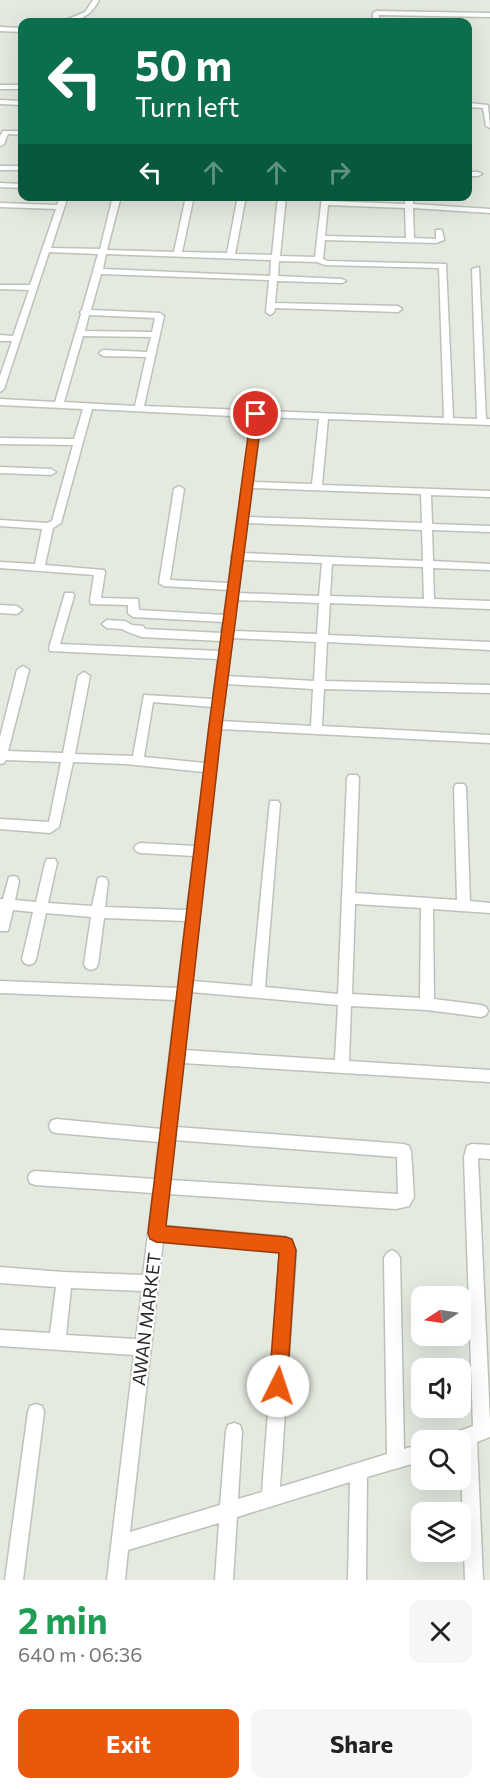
<!DOCTYPE html>
<html lang="en">
<head>
<meta charset="utf-8">
<style>
  body { margin:0; font-family:Commissioner,sans-serif; background:#f6f6f6; color:#222; height:100vh; display:flex; flex-direction:column; font-size:22px; white-space:nowrap }
  * { box-sizing:border-box; margin:0 }
  p { font-size:20px; color:#767676 }
  .icon { flex:none; width:33px; height:33px; fill:none; stroke:currentColor; stroke-width:2; stroke-linecap:round; stroke-linejoin:round }
  .map { position:relative; height:1580px; overflow:hidden }
  .side { display:flex; flex-direction:column; background:#fff; flex:1 }
  .side>* { flex:none }
  .hud { position:absolute; left:18px; top:18px; width:454px; height:183px; border-radius:12px; box-shadow:0 6px 24px #0002; background:#0b6e4f; color:#fff; overflow:hidden }
  .needle { width:39px; rotate:258deg }
  .fabs { position:absolute; left:411px; top:1286px; display:grid; gap:12px }
  .fabs a { display:grid; place-items:center; width:60px; height:60px; border-radius:12px; background:#fff; box-shadow:0 6px 24px #0002; font-size:30px }
  .pin { position:absolute; display:grid; place-items:center; width:51px; height:51px; color:#fff; margin:-26px; border:3px solid #fff; border-radius:50%; box-shadow:0 2px 6px #0007 }
  .me { position:absolute; width:66px; margin:-33px; rotate:4deg; stroke-linejoin:round; filter:drop-shadow(0 0 4px #0008) }
  .turn { display:flex; align-items:center; gap:21px; height:126px; padding:0 18px; font-size:27px }
  .turn .icon { width:78px; height:78px; stroke-width:2.5 }
  .turn b { display:block; font-size:42px; line-height:51px }
  .lanes { display:flex; align-items:center; height:57px; padding:0 18px; background:#0003; justify-content:center; gap:30px; direction:ltr }
  .lanes .off { opacity:.35 }
  .round { display:grid; place-items:center; flex:none; width:63px; height:63px; border-radius:12px; background:#f6f6f6 }
  .summary { display:flex; align-items:center; justify-content:space-between; height:102px; padding:0 18px }
  h1 { font-size:36px; font-weight:700; line-height:45px; color:#1e9e55 }
  .button { display:flex; gap:12px; margin-top:auto; padding:12px 18px }
  .button a { flex:1; height:69px; border-radius:12px; background:#ea580c; color:#fff; font-size:24px; font-weight:700; line-height:69px; text-align:center }
  .button a+a { background:#f6f6f6; color:#222 }
  .map>svg:first-child { display:block }
  .lines { fill:none; stroke-linecap:round; stroke-linejoin:round }
  .street-casing { stroke:#bcc2b9; stroke-width:3 }
  .street { fill:#fff; fill-rule:evenodd }
  .route { fill:#ea580c; stroke:#983908; stroke-width:1.5 }
  .labels { text-anchor:middle; dominant-baseline:central; stroke-width:4.5; stroke-linejoin:round; paint-order:stroke }
  .street-label { font-size:18px; fill:#262825; stroke:#fff }
</style>
</head>
<body>
<div class="map">
<svg width="490" height="1580" viewBox="0 0 490 1580">
  <rect width="100%" height="100%" fill="#e4eae0"/>
  <g class="lines">
    <defs>
      <g id="street">
        <path d="M93,0H99C91,16 79,22 61,22L85,12Z"/>
        <path d="M376,11L490,13V17L379,15V22H373V13Z"/>
        <path d="M0,27L22,28V32L0,31Z"/>
        <rect x="0" y="85" width="22" height="4"/>
        <path d="M0,100L22,101V105L0,104Z"/>
        <path d="M468,103L488,105L490,128L486,126L483,108L468,107Z"/>
        <path d="M3,131H22V135L8,134L4,144L0,146V136Z"/>
        <rect x="0" y="166" width="22" height="4"/>
        <path d="M468,172H478L482,174L478,176H468Z"/>
        <path d="M0,183L22,184V188L0,187Z"/>
        <path d="M60,196H68L51,248L100,249L113,196H121L107,250L174,252L186,196H194L182,252L227,253L238,196H246L235,254L272,255L278,196H286L280,256L315,257L322,196H328V201L405,204V196H413V204L490,209V213L413,208L414,238L436,239V230H442L444,240L436,243L325,240L323,259L327,261L446,264L453,418L477,419L472,269L479,267L486,419H490V425L328,419L322,485L490,491V497L431,495L432,524L490,526V532L432,530L433,561L490,564V570L433,568L434,599L490,601V609L330,603L328,635L490,642V650L327,642L325,681L490,685V693L324,689L322,726L490,735V743L220,729L192,981L252,986L270,801H278L280,804L265,987L338,994L347,778L349,775H357L359,778L355,893L457,900L454,787L456,784H464L466,787L470,901L490,903V913L433,909L434,999L481,1005L486,1007L488,1011L486,1015L481,1017L427,1010L351,1006L349,1061L490,1070V1082L183,1063L176,1127L404,1144L409,1146L411,1151L414,1197L409,1206L396,1209L168,1194L165,1226L286,1237L291,1240L296,1250L280,1487L387,1454L384,1258L387,1253L392,1250L397,1253L400,1258L404,1449L422,1444V1461L367,1477L366,1580H348L350,1482L237,1517L233,1580H215L219,1523L128,1550L125,1580H107L134,1355L0,1346V1330L50,1333L56,1287L0,1283V1267L63,1272L143,1275L153,1193L35,1185L30,1183L28,1178L30,1173L35,1171L155,1179L159,1142L56,1133L51,1131L49,1126L51,1121L56,1119L161,1129L176,1000L0,993V981L178,988L186,921L104,918L98,964L96,968L91,970L86,968L84,964L91,917L46,913L36,959L34,963L29,965L24,963L22,959L33,912L13,910L8,931H0V899H3L9,877L13,876L17,877L19,881L15,900L36,902L45,863L47,859H55L57,863L48,903L92,906L98,878L102,877L106,878L108,882L105,907L187,910L194,856L140,853L136,851L134,848L136,845L140,843L195,846L204,772L126,764L73,762L59,827L50,833L0,829V819L49,822L61,762L6,760L4,763L0,764V737L17,670L23,666L29,670L8,751L63,753L78,676L84,672L90,676L75,754L133,756L144,695L213,699L218,659L50,651L49,648L65,593H73L74,596L60,644L220,651L221,641L142,637C138,636 125,631 122,629L107,628L102,624L107,620L125,621L132,625L143,626L145,629L221,633L223,622L133,617L128,613V605L91,604L90,601L94,575L0,568V562L35,564L42,529L0,526V520L47,523L52,521L73,445L0,444V438L74,439L83,409L0,405V399L55,402L81,314L80,312L82,310L98,254L49,252L4,389L0,392V376L12,341H0V335L13,336L29,290L0,289V285H30L56,209L0,207V203L57,205ZM328,205L405,208L406,238L325,236ZM106,254L271,260L270,276L103,269ZM279,261L317,262L325,265L439,268L444,418L144,406L164,316L160,313L91,310L101,274L269,280L266,312L270,315L274,312L275,308L398,312L402,309L398,306L275,303L277,281L342,283L346,281L342,279L278,276ZM89,315L155,318L152,332L85,331ZM83,336L151,337L147,352L103,350L99,353L103,356L146,357L135,406L64,402ZM92,409L252,417L233,553L231,556L232,558L229,583L170,580L184,489L179,486L174,489L159,583L164,586L228,590L224,615L139,610L138,599L101,598L105,572L104,570L45,565L53,528L61,523ZM261,417L319,419L312,484L253,482ZM252,488L421,494L422,523L248,517ZM247,523L422,530L423,561L243,553ZM242,560L322,563L319,596L238,593ZM332,564L423,567L424,599L330,596ZM237,600L319,603L317,634L233,631ZM232,638L316,642L314,681L227,676ZM226,684L313,689L311,726L221,721ZM153,702L212,707L205,763L144,757ZM355,904L421,908L420,998L352,994ZM191,992L338,1005L335,1060L184,1050ZM174,1140L397,1157L398,1194L170,1180ZM163,1241L280,1252L262,1492L238,1499L242,1431L240,1425L234,1423L228,1425L226,1431L220,1505L130,1532ZM71,1288L142,1291L136,1339L66,1335Z"/>
        <path d="M0,467L51,469L56,472L51,475L0,473Z"/>
        <path d="M0,605L17,606L22,610L17,614L0,613Z"/>
        <path d="M472,1144L490,1145V1159L478,1158L490,1421V1437L477,1442L483,1580H465L460,1440H449L451,1434L473,1426L464,1157L467,1146Z"/>
        <path d="M36,1404L42,1406L44,1412L23,1580H5L28,1412L30,1406Z"/>
      </g>
    </defs>
    <use href="#street" class="street-casing"/>
    <use href="#street" class="street"/>
  </g>
  <path class="route" d="M256,411L262,414L222,725L166,1226L286,1237L292,1239L296,1250L287,1386L285,1393L278,1395L271,1393L269,1386L279,1253L156,1242L150,1239L148,1233L209,725L251,414Z"/>
  <g class="labels">
    <g class="street-label">
      <text transform="translate(146 1319) rotate(-83)">AWAN MARKET</text>
    </g>
  </g>
</svg>
<div class="fabs">
<a><svg class="needle" viewBox="-14 -14 28 28"><path d="M0-13l5 13h-10z" fill="#e53935"/><path d="M0 13l5-13h-10z" fill="#767676"/></svg></a>
<a><svg class="icon" aria-label="sound" viewBox="0 0 24 24"><path d="M4 9h4l5-4v14l-5-4H4zM17 9q2 3 0 6"/></svg></a>
<a><svg class="icon" aria-label="search" viewBox="0 0 24 24"><circle cx="10" cy="10" r="6"/><path d="M15 15l6 6"/></svg></a>
<a><svg class="icon" aria-label="layers" viewBox="0 0 24 24"><path d="M12 4l9 5-9 5-9-5zM3 14l9 5 9-5"/></svg></a>
</div>
<div class="pin" style="left:256px;top:414px;background:#d93025"><svg class="icon" aria-label="arrive" viewBox="0 0 24 24"><path d="M6 21V4h12l-3 4 3 4H6"/></svg></div>
<svg class="me" style="left:278px;top:1386px" viewBox="-20 -20 40 40"><circle r="19" fill="#fff"/><path d="M0-13L10 11 0 6-10 11z" fill="#ea580c"/></svg>
<div class="hud">
<div class="turn"><svg class="icon" aria-label="left" viewBox="0 0 24 24"><path d="M17 20v-9H6M10 6l-5 5 5 5"/></svg><div><b>50 m</b>Turn left</div></div>
<div class="lanes"><svg class="icon" aria-label="left" viewBox="0 0 24 24"><path d="M17 20v-9H6M10 6l-5 5 5 5"/></svg><svg class="icon off" aria-label="ahead" viewBox="0 0 24 24"><path d="M12 20V5M6 11l6-6 6 6"/></svg><svg class="icon off" aria-label="ahead" viewBox="0 0 24 24"><path d="M12 20V5M6 11l6-6 6 6"/></svg><svg class="icon off" aria-label="right" viewBox="0 0 24 24"><path d="M7 20v-9h11M14 6l5 5-5 5"/></svg></div>
</div>
</div>
<section class="side">
<div class="summary"><div><h1>2 min</h1><p>640 m · 06:36</p></div><a class="round"><svg class="icon" aria-label="close" viewBox="0 0 24 24"><path d="M6 6l12 12M18 6L6 18"/></svg></a></div>
<div class="button"><a>Exit</a><a>Share</a></div>
</section>
</body>
</html>
